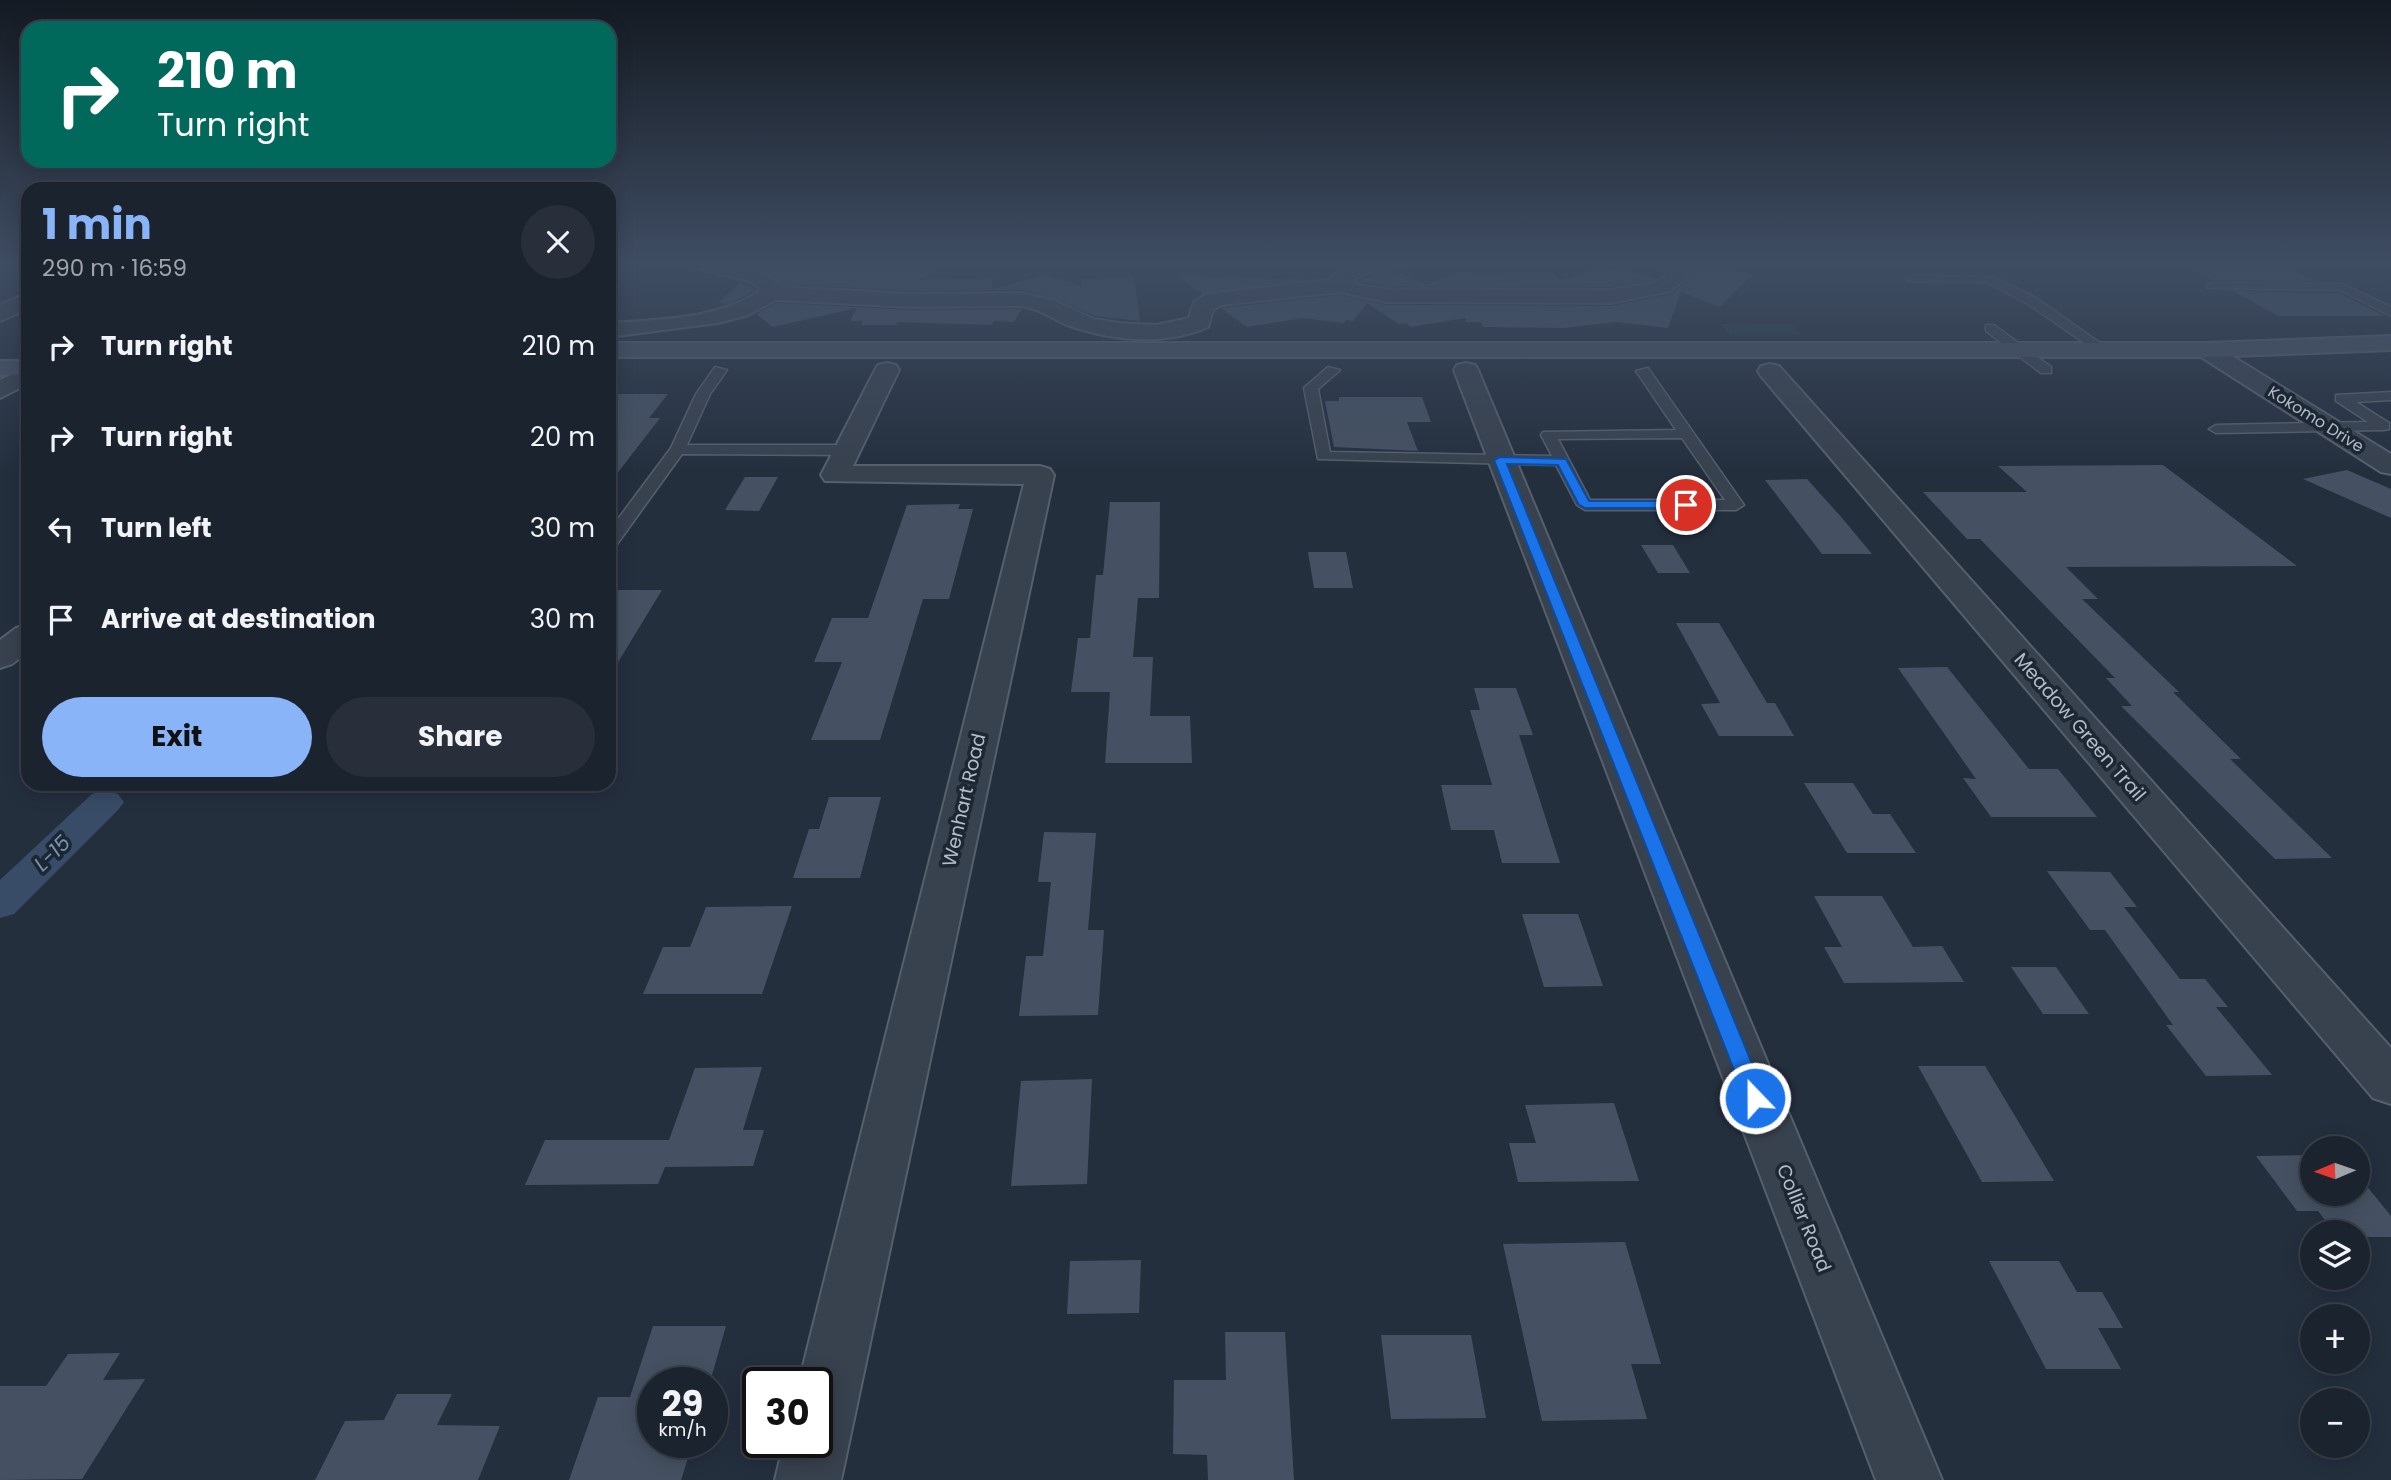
<!DOCTYPE html>
<html lang="en">
<head>
<meta charset="utf-8">
<style>
  body { margin:0; font-family:Poppins,sans-serif; background:#282f3a; color:#f1f3f6; height:100vh; display:flex; flex-direction:column; font-size:26px; white-space:nowrap }
  * { box-sizing:border-box; margin:0 }
  p { font-size:23px; color:#a0a4aa }
  .icon { flex:none; width:38px; height:38px; fill:none; stroke:currentColor; stroke-width:2; stroke-linecap:round; stroke-linejoin:round }
  .map { position:relative; flex:1; overflow:hidden }
  .sheet { position:absolute; left:21px; top:182px; width:595px; height:609px; display:flex; flex-direction:column; background:#1b232e; border-radius:21px; box-shadow:0 4px 18px #0003,0 0 0 2px #39404a }
  .sheet>* { flex:none }
  .guide { position:absolute; left:21px; top:21px; width:595px; height:147px; border-radius:21px; box-shadow:0 4px 18px #0003,0 0 0 2px #39404a; background:#00695c; color:#fff; overflow:hidden }
  .needle { width:46px; rotate:268deg }
  .buttons { position:absolute; left:2300px; top:1136px; display:grid; gap:14px }
  .buttons a { display:grid; place-items:center; width:70px; height:70px; border-radius:50%; background:#1b232e; box-shadow:0 4px 18px #0003,0 0 0 2px #39404a; font-size:35px }
  .speed { position:absolute; left:637px; top:1367px; display:flex; gap:14px; font-size:35px; font-weight:700; text-align:center }
  .speed>* { display:grid; place-content:center; width:91px; height:91px; border-radius:50%; background:#1b232e; box-shadow:0 4px 18px #0003,0 0 0 2px #39404a; line-height:1 }
  .speed small { font-size:18px; font-weight:400 }
  .speed .limit { border:4px solid #111; border-radius:10px; background:#fff; color:#111 }
  .pin { position:absolute; display:grid; place-items:center; width:60px; height:60px; color:#fff; margin:-30px; border:4px solid #fff; border-radius:50%; box-shadow:0 2px 7px #0007 }
  .me { position:absolute; width:77px; margin:-38px; rotate:338deg; stroke-linejoin:round; filter:drop-shadow(0 0 5px #0008) }
  .turn { display:flex; align-items:center; gap:24px; height:147px; padding:0 21px; font-size:32px }
  .turn .icon { width:91px; height:91px; stroke-width:2.5 }
  .turn b { display:block; font-size:49px; line-height:60px }
  .round { display:grid; place-items:center; flex:none; width:74px; height:74px; border-radius:37px; background:#282f3a }
  .headline { display:flex; align-items:center; justify-content:space-between; height:119px; padding:0 21px }
  h1 { font-size:42px; font-weight:700; line-height:52px; color:#8ab4f8 }
  .cta { display:flex; gap:14px; margin-top:auto; padding:14px 21px }
  .cta a { flex:1; height:80px; border-radius:42px; background:#8ab4f8; color:#111; font-size:28px; font-weight:700; line-height:80px; text-align:center }
  .cta a+a { background:#282f3a; color:#f1f3f6 }
  ul { padding:0; list-style:none }
  li { display:flex; align-items:center; gap:21px; height:91px; padding:0 21px }
  li div { flex:1 }
  li b { display:block; font-size:26px }
  li em { font-style:normal }
  .map>svg:first-child { display:block }
  .green { fill:#263c3f }
  .lines { fill:none; stroke-linecap:round; stroke-linejoin:round }
  .canal { fill:#394c67; fill-rule:evenodd }
  .building { fill:#455162 }
  .service-casing { stroke:#565f6c; stroke-width:3 }
  .minor-casing { stroke:#565f6c; stroke-width:4 }
  .secondary-casing { stroke:#565f6c; stroke-width:4 }
  .service { fill:#38414e; fill-rule:evenodd }
  .minor { fill:#38414e; fill-rule:evenodd }
  .secondary { fill:#465061; fill-rule:evenodd }
  .route { fill:#1a73e8; stroke:#114b97; stroke-width:2 }
  .labels { text-anchor:middle; dominant-baseline:central; stroke-width:7; stroke-linejoin:round; paint-order:stroke }
  .far-street-label { font-size:16px; fill:#b4bcc9; stroke:#1d2633 }
  .street-label { font-size:19px; fill:#b4bcc9; stroke:#1d2633 }
  .water-label { font-size:21px; font-style:italic; fill:#7c92b1; stroke:#1d2633 }
</style>
</head>
<body>
<div class="map">
<svg width="2391" height="1480" viewBox="0 0 2391 1480">
  <rect width="100%" height="100%" fill="#242f3e"/>
  <path class="green" d="M1790,323L1802,335H1730L1720,324Z"/>
  <g class="lines">
    <path class="canal" d="M105,790L118,794L124,802L118,810L14,914L0,918V880L92,794Z"/>
  </g>
  <g class="building">
    <path d="M760,263H946L919,280L993,278L992,290L1044,274L1081,286V279L1134,277L1140,321L1095,316L1053,298L1021,290L911,291L784,284L755,268Z"/>
    <path d="M2182,263H2280L2315,281L2213,280Z"/>
    <path d="M1699,265L1753,274L1720,307L1681,292L1668,328L1616,322L1564,328L1483,327L1481,322H1466L1465,318L1411,327L1406,323L1399,324L1367,303L1353,321L1346,320L1343,323L1302,318L1247,327L1221,308L1340,295L1386,305L1611,306L1672,294L1689,279V274Z"/>
    <path d="M1600,268L1608,271L1621,268L1656,279L1611,287L1386,286L1357,281L1387,272L1395,276L1403,274L1427,285L1463,270L1477,274L1553,272L1560,280Z"/>
    <path d="M1177,275L1311,280L1202,294Z"/>
    <path d="M741,282L756,290L728,304L718,303Z"/>
    <path d="M2233,291L2339,293L2384,316H2279Z"/>
    <path d="M777,303L911,310L1022,309L1014,322L994,321L991,325L897,322L896,325H861L863,321H850L857,308L773,327L756,314Z"/>
    <path d="M609,394H668L649,418H660L609,484Z"/>
    <path d="M1339,397H1422L1431,422H1407L1418,451L1334,447L1325,401H1339Z"/>
    <path d="M2163,465L2297,566L2066,567L2098,599H2082L2179,692H2173L2241,759H2230L2332,858L2275,859L2121,706H2132L2106,678H2115L1980,539H1967L1923,492H2027L1998,466Z"/>
    <path d="M2347,470L2391,489V518L2303,479Z"/>
    <path d="M745,477H778L759,511L725,510Z"/>
    <path d="M1807,479L1842,518L1872,554H1822L1765,480Z"/>
    <path d="M1110,502H1160L1159,598H1138L1133,657H1153L1150,716H1190L1192,763H1105L1110,692H1071L1078,638H1090L1096,575H1103Z"/>
    <path d="M960,504L958,509H973L949,599H923L880,740H811L842,662H814L832,618H868L907,505Z"/>
    <path d="M1641,545H1673L1690,573H1658Z"/>
    <path d="M1308,552H1346L1353,588H1314Z"/>
    <path d="M609,590H662L609,677Z"/>
    <path d="M1676,623H1719L1767,703H1775L1794,736H1719L1701,704L1720,703Z"/>
    <path d="M1947,667L2029,769H2058L2097,817H1991L1963,778L1976,779L1898,668Z"/>
    <path d="M1474,688H1516L1533,735H1519L1560,863H1502L1494,830H1451L1441,785H1492L1470,710H1480Z"/>
    <path d="M1804,783H1853L1873,814H1890L1916,853H1847Z"/>
    <path d="M829,797H881L860,878H793L809,829H819Z"/>
    <path d="M1044,832L1096,833L1088,930H1104L1098,1015L1019,1016L1026,956H1043L1051,882H1038Z"/>
    <path d="M2047,871L2110,872L2137,907H2124L2180,979H2205L2228,1007H2216L2272,1075L2206,1076L2166,1025H2173L2105,930H2090Z"/>
    <path d="M1814,896H1882L1913,947L1942,946L1964,982L1844,983L1824,947H1842Z"/>
    <path d="M792,906L762,994H643L663,947H690L706,907Z"/>
    <path d="M1522,914H1578L1603,986L1544,987Z"/>
    <path d="M2011,967H2056L2089,1014H2043Z"/>
    <path d="M1918,1066H1985L2054,1181L1982,1182Z"/>
    <path d="M762,1067L743,1130H764L753,1166L665,1167L658,1184L525,1185L545,1140H669L695,1068Z"/>
    <path d="M1092,1079L1087,1184L1011,1186L1021,1081Z"/>
    <path d="M1614,1103L1639,1181L1518,1182L1509,1143H1536L1525,1105Z"/>
    <path d="M2312,1155V1194H2357V1174L2391,1216V1237H2357V1232H2334L2318,1211H2297L2256,1156Z"/>
    <path d="M1625,1242L1661,1364H1631L1647,1419L1542,1421L1503,1244Z"/>
    <path d="M1141,1260L1139,1313L1067,1314L1070,1261Z"/>
    <path d="M1989,1261H2059L2077,1292H2102L2123,1328H2098L2121,1369H2046Z"/>
    <path d="M653,1326H726L710,1382H653V1442H693L681,1480H569L598,1397H630Z"/>
    <path d="M1225,1332H1285L1294,1480H1208L1207,1455L1173,1454L1174,1380H1226Z"/>
    <path d="M1381,1335H1471L1486,1418L1391,1419Z"/>
    <path d="M120,1353L103,1380L145,1379L82,1479L0,1480V1386H46L68,1354Z"/>
    <path d="M397,1394H452L437,1425L500,1426L478,1480H315L345,1421L384,1420Z"/>
  </g>
  <g class="lines">
    <defs>
      <g id="service">
        <path d="M1912,276L1993,277L2036,298L2110,350L2099,353L2028,304L1986,282L1908,281L1906,279Z"/>
        <path d="M2212,283L2342,284L2391,307V316L2340,290L2208,288V284Z"/>
        <path d="M1986,325H1994L2051,367V373H2041L1986,331Z"/>
        <path d="M715,367L727,370L710,394L687,445H848L856,450L848,455L682,454L615,547L609,548V531L671,448L696,394Z"/>
        <path d="M1328,367L1340,370L1318,389L1330,452L1552,456L1541,435L1543,432L1676,430L1636,371L1648,368L1744,505L1736,510H1585L1577,505L1556,465L1318,459L1304,388ZM1682,438L1725,500H1590L1558,439Z"/>
        <path d="M2391,392V400L2356,402L2389,423V429L2384,430L2216,433L2209,429L2216,425L2368,422L2336,401V395Z"/>
      </g>
      <g id="minor">
        <path d="M691,263H727L763,273L783,287L911,294L1020,293L1052,300L1094,319L1120,323L1156,325L1189,318L1194,302L1207,294L1330,280C1345,257 1378,263 1403,263L1400,267L1366,273L1352,280L1358,285L1386,289L1611,290L1656,282L1666,275L1662,263H1682L1687,277L1671,291L1611,303L1386,302L1340,292L1221,305L1213,310L1208,327C1165,346 1113,341 1070,326C1052,319 1039,308 1020,306L911,307L776,300L748,315L718,323L609,337V323C658,320 720,319 761,290L749,281L694,267Z"/>
        <path d="M28,293V309L0,321V305Z"/>
        <path d="M2206,343L2214,345L2391,454V474L2381,472L2198,355L2194,350L2198,345Z"/>
        <path d="M887,363L896,365L899,370L853,466H1040L1050,469L1054,475L841,1480H775L784,1442H817V1382H799L1024,484L825,481L821,475L875,370L878,365Z"/>
        <path d="M1466,363L1475,365L1478,370L1942,1480H1876L1454,370L1457,365Z"/>
        <path d="M1770,364L1779,366L2391,1048V1104L2373,1098L1761,376L1758,371L1761,366Z"/>
        <path d="M28,367V384L0,398V380Z"/>
        <path d="M28,625V652L12,664L0,668V640L16,628Z"/>
      </g>
      <g id="secondary">
        <path d="M2391,336V350L2206,357H609V343H2206Z"/>
        <rect x="0" y="361" width="28" height="14"/>
      </g>
    </defs>
    <use href="#service" class="service-casing"/>
    <use href="#minor" class="minor-casing"/>
    <use href="#secondary" class="secondary-casing"/>
    <use href="#service" class="service"/>
    <use href="#minor" class="minor"/>
    <use href="#secondary" class="secondary"/>
  </g>
  <linearGradient id="sky" x2="0" y2="1"><stop stop-color="#141a22"/><stop offset="0.56" stop-color="#3f4d63"/><stop offset="1" stop-color="#3f4d63" stop-opacity="0"/></linearGradient>
  <rect width="2391" height="471" fill="url(#sky)"/>
  <path class="route" d="M1500,457L1566,459L1589,501H1686L1692,505L1686,508H1585L1579,505L1558,465L1507,464L1766,1098L1763,1104L1755,1106L1748,1104L1745,1098L1494,460Z"/>
  <g class="labels">
    <g class="far-street-label">
      <text transform="translate(2316 419) rotate(32)">Kokomo Drive</text>
    </g>
    <g class="street-label">
      <text transform="translate(2080 727) rotate(49)">Meadow Green Trail</text>
      <text transform="translate(964 800) rotate(-77)">Wenhart Road</text>
      <text transform="translate(1804 1218) rotate(68)">Collier Road</text>
    </g>
    <g class="water-label">
      <text transform="translate(52 853) rotate(-44)">L-15</text>
    </g>
  </g>
</svg>
<div class="buttons">
<a><svg class="needle" viewBox="-14 -14 28 28"><path d="M0-13l5 13h-10z" fill="#e53935"/><path d="M0 13l5-13h-10z" fill="#a0a4aa"/></svg></a>
<a><svg class="icon" aria-label="layers" viewBox="0 0 24 24"><path d="M12 4l9 5-9 5-9-5zM3 14l9 5 9-5"/></svg></a>
<a>+</a>
<a>−</a>
</div>
<div class="speed"><div>29<small>km/h</small></div><div class="limit">30</div></div>
<div class="pin" style="left:1686px;top:505px;background:#d93025"><svg class="icon" aria-label="arrive" viewBox="0 0 24 24"><path d="M6 21V4h12l-3 4 3 4H6"/></svg></div>
<svg class="me" style="left:1755px;top:1098px" viewBox="-20 -20 40 40"><circle r="17" fill="#1a73e8" stroke="#fff" stroke-width="3"/><path d="M0-11L8 9 0 5-8 9z" fill="#fff"/></svg>
<div class="guide">
<div class="turn"><svg class="icon" aria-label="right" viewBox="0 0 24 24"><path d="M7 20v-9h11M14 6l5 5-5 5"/></svg><div><b>210 m</b>Turn right</div></div>
</div>
<section class="sheet">
<div class="headline"><div><h1>1 min</h1><p>290 m · 16:59</p></div><a class="round"><svg class="icon" aria-label="close" viewBox="0 0 24 24"><path d="M6 6l12 12M18 6L6 18"/></svg></a></div>
<ul>
<li><svg class="icon" aria-label="right" viewBox="0 0 24 24"><path d="M7 20v-9h11M14 6l5 5-5 5"/></svg><div><b>Turn right</b></div><em>210 m</em></li>
<li><svg class="icon" aria-label="right" viewBox="0 0 24 24"><path d="M7 20v-9h11M14 6l5 5-5 5"/></svg><div><b>Turn right</b></div><em>20 m</em></li>
<li><svg class="icon" aria-label="left" viewBox="0 0 24 24"><path d="M17 20v-9H6M10 6l-5 5 5 5"/></svg><div><b>Turn left</b></div><em>30 m</em></li>
<li><svg class="icon" aria-label="arrive" viewBox="0 0 24 24"><path d="M6 21V4h12l-3 4 3 4H6"/></svg><div><b>Arrive at destination</b></div><em>30 m</em></li>
</ul>
<div class="cta"><a>Exit</a><a>Share</a></div>
</section>
</div>
</body>
</html>
